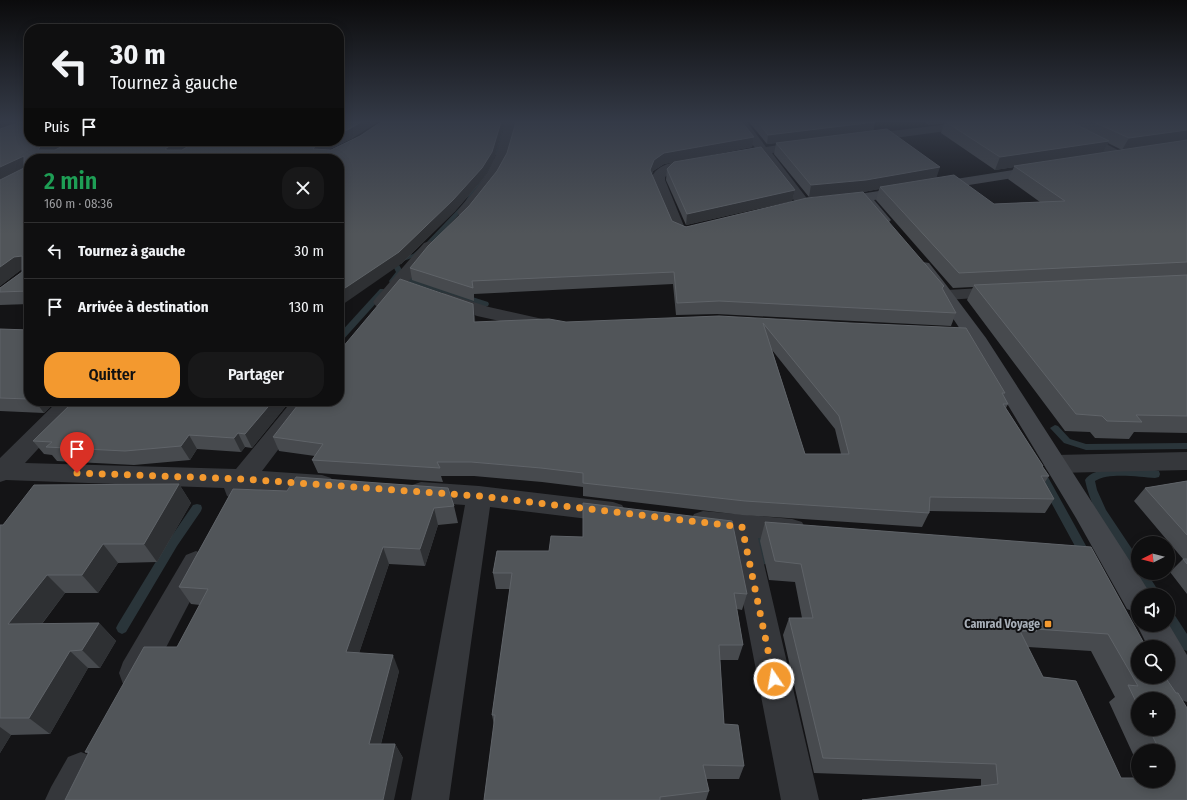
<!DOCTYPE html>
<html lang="fr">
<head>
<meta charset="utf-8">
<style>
  body { margin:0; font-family:"Fira Sans Condensed",sans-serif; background:#181819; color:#f1f3f6; height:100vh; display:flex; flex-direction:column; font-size:15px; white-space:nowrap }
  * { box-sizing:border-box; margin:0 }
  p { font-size:13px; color:#9b9c9f }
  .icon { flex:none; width:22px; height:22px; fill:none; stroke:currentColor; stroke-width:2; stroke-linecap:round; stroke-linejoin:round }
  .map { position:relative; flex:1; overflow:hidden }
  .sheet { position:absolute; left:24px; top:154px; width:320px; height:252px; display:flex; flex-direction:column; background:#0f0f10; border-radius:16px; box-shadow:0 2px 10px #0003,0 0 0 1px #2f2f30 }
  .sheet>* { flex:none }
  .banner { position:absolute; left:24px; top:24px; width:320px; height:122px; border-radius:16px; box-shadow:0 2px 10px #0003,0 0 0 1px #2f2f30; background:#0f0f10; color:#f1f3f6; overflow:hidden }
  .needle { width:26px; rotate:264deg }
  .tools { position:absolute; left:1131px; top:536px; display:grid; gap:8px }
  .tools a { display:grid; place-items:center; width:44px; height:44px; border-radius:50%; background:#0f0f10; box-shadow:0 2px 10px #0003,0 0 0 1px #2f2f30; font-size:20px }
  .pin { position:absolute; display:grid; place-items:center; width:34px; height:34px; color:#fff; margin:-41px -17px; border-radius:50% 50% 50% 0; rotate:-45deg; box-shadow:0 0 4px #0007 }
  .pin .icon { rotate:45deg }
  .me { position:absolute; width:44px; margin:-22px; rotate:348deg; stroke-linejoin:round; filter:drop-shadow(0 0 3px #0008) }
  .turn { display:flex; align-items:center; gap:14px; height:84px; padding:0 20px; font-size:18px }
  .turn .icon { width:52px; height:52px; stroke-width:2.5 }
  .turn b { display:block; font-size:28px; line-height:34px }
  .then { display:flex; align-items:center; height:38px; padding:0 20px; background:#0003; gap:8px; font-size:15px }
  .round { display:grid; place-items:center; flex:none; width:42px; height:42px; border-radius:16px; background:#181819 }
  .headline { display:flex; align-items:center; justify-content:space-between; height:68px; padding:0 20px }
  h1 { font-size:24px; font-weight:600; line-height:30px; color:#1e9e55 }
  .action { display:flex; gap:8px; margin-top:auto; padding:8px 20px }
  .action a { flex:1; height:46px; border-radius:16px; background:#f3992f; color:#111; font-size:16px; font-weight:600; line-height:46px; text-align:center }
  .action a+a { background:#181819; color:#f1f3f6 }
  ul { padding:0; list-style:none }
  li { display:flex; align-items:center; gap:12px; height:56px; padding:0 20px; border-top:1px solid #2f2f30 }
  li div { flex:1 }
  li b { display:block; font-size:15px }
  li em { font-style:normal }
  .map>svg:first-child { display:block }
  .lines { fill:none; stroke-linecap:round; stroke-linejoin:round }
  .stream { fill:#2a353a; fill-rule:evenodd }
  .street { fill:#35373b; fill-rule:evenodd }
  .secondary { fill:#43464b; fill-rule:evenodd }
  .wall { fill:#474a4e; fill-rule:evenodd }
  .shaded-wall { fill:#2e3033 }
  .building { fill:#515559; stroke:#5f6368; fill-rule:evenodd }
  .route { stroke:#f3992f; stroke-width:7; stroke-dasharray:0 12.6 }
  .poi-dot { fill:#f3992f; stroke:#0f0f11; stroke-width:1.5 }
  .labels { text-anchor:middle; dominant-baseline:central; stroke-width:4; stroke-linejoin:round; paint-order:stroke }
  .near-poi-label { font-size:12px; font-weight:bold; fill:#a6adb6; stroke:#0f0f11; text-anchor:end }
</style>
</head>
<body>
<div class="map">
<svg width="1187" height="800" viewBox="0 0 1187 800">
  <rect width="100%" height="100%" fill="#141416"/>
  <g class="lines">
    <g class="stream">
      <path d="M501,133L507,134L503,135L497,155L492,156L499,134Z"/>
      <path d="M481,174L486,175L469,204L428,247L417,256L398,263L403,272L396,283H390L389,281L396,272L391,262L392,261L413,254L424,245L465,202Z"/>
      <path d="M418,268L421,270L416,279L488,302L489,304L488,306H482L409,282L408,280L416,269Z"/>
      <path d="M380,289H383L387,291L342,341H339V334Z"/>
      <path d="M1055,425L1058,426L1070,439L1086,444L1185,443H1187V449L1086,450L1064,443L1050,428Z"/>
      <path d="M1039,467L1043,468L1090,553L1092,556L1090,559L1086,561L1082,559L1034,471L1035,468Z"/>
      <path d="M1121,469L1155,470L1159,471L1160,474L1159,477L1155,478C1140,477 1108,472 1095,481L1097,490L1106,510L1138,558V573H1147L1161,595H1148C1144,588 1139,578 1134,572C1115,544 1092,514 1085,480C1092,469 1109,470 1121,469Z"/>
      <path d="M197,504L201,505L202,508L201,511L177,546L126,632L122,634L118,632L116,628L118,624L169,540L193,505Z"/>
      <path d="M757,529L761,530L763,533L769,560L767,563L763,565L759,563L757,560L751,533L753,530Z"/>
      <path d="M1168,609L1172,611L1187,634V651L1182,649L1167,625Z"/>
    </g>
    <g class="street">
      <path d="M504,122H516C512,159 493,188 469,215H459L457,212C462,204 469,198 475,190C491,170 501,148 504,122Z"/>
      <path d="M736,122H747L766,147L805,141L809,142L811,145L809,148L772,153L809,201L811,204L809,207H799L760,155L734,159L730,158L728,155L730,152L755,148Z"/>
      <path d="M967,122H997L991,125L865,142L859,138L865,134Z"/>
      <path d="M1048,122H1062L1126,154L1128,157L1122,161L1118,160Z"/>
      <path d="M696,158L702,162L701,165L673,171L665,177V180L684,226L703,227L706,230L703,233C693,236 677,240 669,229L651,180C655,162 681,161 696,158Z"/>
      <path d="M430,241L436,243L438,246L388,306L382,307L376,306L373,302L376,298L424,243Z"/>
      <path d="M999,287L1005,288L1008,292L1005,296L947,300L941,299L938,295L941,291L947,290Z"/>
      <path d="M445,293L489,307L556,322L559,326L556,330L549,332L477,316L439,302L436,298L439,294Z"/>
      <path d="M58,401H82L25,463L236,469L292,401H315L262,471L322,475L331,478L335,485L331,492L322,495L249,489L245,496L236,499L227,496L224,488L6,480L0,482V458Z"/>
      <path d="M1187,452V470L1056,473L1047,470L1044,464L1047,458L1056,455Z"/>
      <path d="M421,482L479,486L613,502L622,505L626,512L622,519L613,522L490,507L449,800H411L465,505L421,502L412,499L408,492L412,485Z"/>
      <path d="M703,511L792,519L802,522L806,530L802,538L792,541L758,538L819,800H781L730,535L703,533L694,530L690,522L694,514Z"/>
      <path d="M196,551L206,555L210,563L147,684L135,689L123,684L119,673L123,662L186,555Z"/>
      <path d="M81,752L94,757L99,770L84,800H45L51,787L68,757Z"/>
    </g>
    <g class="secondary">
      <path d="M1039,166L1046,170L1044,173L874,200L891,220L888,223C875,226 865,209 858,199L861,194L866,193Z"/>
      <path d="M923,262L929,263L944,282L986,338L1135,569L1151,595H1138V613L1127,609L1076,518L982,362L946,308L915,267L917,263Z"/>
      <path d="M1138,622V625H1168V623L1187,655V702L1175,698L1164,677H1168V647H1148L1137,625Z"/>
    </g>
  </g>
  <g class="wall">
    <path d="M0,122L29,141L189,146L353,138L328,150H331L360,136L381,122H505L493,162L483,179L455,211L401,264L29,159V304L0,305V288L22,272V269L0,286Z"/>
    <path d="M749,122H875L873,131L937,178L994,204L1040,202L1008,179L1014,167L995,170L941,133L944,123L929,125L924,122H1187V433L1134,432L1129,439L1095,438L1090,432L1065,431L967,300L973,287L953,288L876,200L879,189L863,192L809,197L774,154L776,143L767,144ZM1108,143L1122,150L1103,153Z"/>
    <path d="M754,137L752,147L664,164L653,171L652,174L672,221L686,227L943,290L956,313L951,326L717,314L676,315L673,284L474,294V301L412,280L410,268L469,206L497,171L507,153Z"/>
    <path d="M667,169L795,190L792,201L686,225L666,180Z"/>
    <path d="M475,317V322L850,323L1005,393L1003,396L1008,404L1006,408L1043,466V467L1049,476L1045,482L1054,499L1045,513L929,511V513L922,527L742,515L583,496V487L542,482L474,476H441L443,482L318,473L312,460L315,456L279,451L273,437ZM772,350L835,429L841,454H805Z"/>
    <path d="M0,329L29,330V401H56L44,413L0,411Z"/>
    <path d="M64,401H290L252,448L245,447L241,452L197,449L190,460L134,465L57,461L52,455L44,454L33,441L68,407Z"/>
    <path d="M1187,481V594L1170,572L1183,559L1134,501L1145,488Z"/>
    <path d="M179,484L191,503L157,562L118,563L98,593H65L42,624L99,623L116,641L100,668H88L50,734L11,735L0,753V525H3Z"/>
    <path d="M233,489L454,506L458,523L438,525L425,566L389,564L359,653L399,671L381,744H395L403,758L88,754L85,752L177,647L200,605L191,604L179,587Z"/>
    <path d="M765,522L1091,547L1146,647H1138V677H1165L1176,693H1178L1187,708V800H862L981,786V779L814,773L783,635L789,618H802L795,582L769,580L760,541ZM1028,647L1091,651L1115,697L1109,702L1138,765V751H1168V781H1138V778H1121L1076,681L1043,677ZM1138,699H1168V729H1138Z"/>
    <path d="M497,551L747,594L742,610L737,609L743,645L738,660H720L724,724L744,766L739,779H706L709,791L706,800H484L494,725L492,715L510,589H496L493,573Z"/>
  </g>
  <g class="shaded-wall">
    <path d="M0,122H22L0,130Z"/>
    <path d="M361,122H378L353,138L318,155L313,149L316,145L323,141H339V134Z"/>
    <path d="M501,122H505L493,162L483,179L455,211L401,264L339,307V292Z"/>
    <path d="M875,122L873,132L767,144L768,135Z"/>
    <path d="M930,122H945L944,123L929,125Z"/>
    <path d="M1187,130V140L1122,150L1129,138Z"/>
    <path d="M754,137L752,147L664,164L653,171L650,181V170L654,160L664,153Z"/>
    <path d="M48,141H73L46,155L38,150L41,145Z"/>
    <path d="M177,141H196L170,159L165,149Z"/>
    <path d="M1109,141L1103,153L1014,166V167L995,170L1000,157Z"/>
    <path d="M24,156L29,167L0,181V167Z"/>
    <path d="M940,167L936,179L880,187L879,189L863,192L809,197L811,185Z"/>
    <path d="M795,190L792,201L686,225L687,214Z"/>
    <path d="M22,256V269L0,286V267L14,257Z"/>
    <path d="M473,304L475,317L476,335L474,322Z"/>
    <path d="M35,401H56L44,413Z"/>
    <path d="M273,401H290L252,448L245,434Z"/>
    <path d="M238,433L245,447L241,452L234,438Z"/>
    <path d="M189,435L197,449L190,460L181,446Z"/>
    <path d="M179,484L191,503L157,562L144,544Z"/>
    <path d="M434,508L438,525L425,566L420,549Z"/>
    <path d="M103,544L118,563L98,593L82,575Z"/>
    <path d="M383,547L389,564L354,668L346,652Z"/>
    <path d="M47,575L65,593L28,642L8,624Z"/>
    <path d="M99,623L116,641L100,668L82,650Z"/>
    <path d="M70,651L88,668L50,734L29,718Z"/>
    <path d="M393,655L399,671L377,759L369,744Z"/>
    <path d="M0,727L11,735L0,753Z"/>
    <path d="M395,744L403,758L394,800H383Z"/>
  </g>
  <g class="building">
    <path d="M20,122H29V141H48L41,145L38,150H55L72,141H177L165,149L167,150H182L197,141H323L316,145L313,149L331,150L360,136L381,122H501L492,152L482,168L453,200L399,252L339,292V159H29V291L0,292V288L22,272V256L14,257L0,267V180L24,168V156L0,167V129Z"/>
    <path d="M339,122H361L351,128L339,134Z"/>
    <path d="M516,122H742L754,137L664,153L654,160L650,170L672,221L686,227L807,198L863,192L944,286L942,288L956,313L719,301L677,303L674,272L472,281L473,288L410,268L428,246L469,206L497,171L507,153Z"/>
    <path d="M758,122H875L768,135Z"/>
    <path d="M946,122H1071L1109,141L1000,157Z"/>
    <path d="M1094,122H1187V130L1129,138Z"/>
    <path d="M887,129L940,167L866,180L811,185L776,143Z"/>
    <path d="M1187,140V262L959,273L880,187L954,175L994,204L1065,201L1014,166Z"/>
    <path d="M761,147L795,190L687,214L667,169L674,162Z"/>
    <path d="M1187,275V416L1136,415L1142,422L1107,421L1102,416L1076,414L974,285Z"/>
    <path d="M400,279L473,304L474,322L549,319L566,322L719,316L850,323L966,328L1005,393H1002L1008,404H1003L1043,466H1042L1049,476H1041L1054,499L930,497L929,513L745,501L583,483V473L541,468L471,462H437L440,468L312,460L323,444L273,437L301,401H339V349L342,348ZM763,323L839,416L849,454H805Z"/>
    <path d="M0,329L29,330V399L0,398Z"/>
    <path d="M74,401H273L245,434L238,433L234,438L189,435L181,446L125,451L46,447L52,442L33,441Z"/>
    <path d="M296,477L448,488L454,506L434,508L420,549L383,547L346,652L393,655L369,744H395L383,800H65L89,752H85L144,647H177L208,589L179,587L233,489L287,491Z"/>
    <path d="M1187,481V535L1145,488Z"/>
    <path d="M179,484L144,544H103L82,575H47L8,624L99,623L82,650L70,651L29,718H0V525H3L34,485Z"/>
    <path d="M583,503L732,521L747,594L734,593L743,645H719L724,724L738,725L744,766L703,765L709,791L660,797V800H484L495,715H492L512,573H493L497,551H549L551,536L583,537Z"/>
    <path d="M765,522L1091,547L1146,647H1138V677H1165L1176,693H1178L1187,708V800H862L998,784L996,764L823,758L789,618H813L801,564L775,561ZM1035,629L1108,634L1138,686L1128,685L1138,706V699H1168V729H1149L1160,751H1168V766L1173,777H1168V781H1138V778H1121L1076,681L1043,677L1020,631H1037Z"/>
    <path d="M1183,559H1187V564Z"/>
  </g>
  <linearGradient id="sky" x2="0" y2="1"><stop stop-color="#0b0b0c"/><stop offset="0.52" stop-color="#343a47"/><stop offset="1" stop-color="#343a47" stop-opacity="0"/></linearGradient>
  <rect width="1187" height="234" fill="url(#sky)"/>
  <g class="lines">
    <path class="route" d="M77,473L242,479L479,496L742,527L774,679"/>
  </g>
  <rect class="poi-dot" x="1044" y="620" width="8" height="8" rx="2"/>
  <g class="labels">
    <g class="near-poi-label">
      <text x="1040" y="624">Camrad Voyage</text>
    </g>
  </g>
</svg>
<div class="tools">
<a><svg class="needle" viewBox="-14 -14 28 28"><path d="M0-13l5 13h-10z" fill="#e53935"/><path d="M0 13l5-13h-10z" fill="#9b9c9f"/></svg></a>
<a><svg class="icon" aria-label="sound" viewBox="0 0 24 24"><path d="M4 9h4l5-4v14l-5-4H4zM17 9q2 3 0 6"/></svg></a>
<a><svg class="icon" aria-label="search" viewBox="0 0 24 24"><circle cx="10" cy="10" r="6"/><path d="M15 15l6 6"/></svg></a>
<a>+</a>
<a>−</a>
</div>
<div class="pin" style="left:77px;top:473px;background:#d93025"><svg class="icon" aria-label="arrive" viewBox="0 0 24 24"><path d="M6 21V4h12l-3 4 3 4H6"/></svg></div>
<svg class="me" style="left:774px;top:679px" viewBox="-20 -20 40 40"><circle r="17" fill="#f3992f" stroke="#fff" stroke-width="3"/><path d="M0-11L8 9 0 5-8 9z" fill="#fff"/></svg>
<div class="banner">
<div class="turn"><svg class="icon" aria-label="left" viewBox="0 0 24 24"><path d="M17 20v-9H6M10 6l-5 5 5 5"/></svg><div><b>30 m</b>Tournez à gauche</div></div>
<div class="then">Puis<svg class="icon" aria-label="arrive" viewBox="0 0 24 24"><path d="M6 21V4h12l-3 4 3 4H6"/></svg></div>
</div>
<section class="sheet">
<div class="headline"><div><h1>2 min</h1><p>160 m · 08:36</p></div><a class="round"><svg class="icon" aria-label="close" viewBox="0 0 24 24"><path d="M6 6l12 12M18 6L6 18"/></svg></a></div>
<ul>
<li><svg class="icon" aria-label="left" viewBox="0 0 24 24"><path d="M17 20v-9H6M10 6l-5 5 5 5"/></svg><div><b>Tournez à gauche</b></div><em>30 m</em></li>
<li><svg class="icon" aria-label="arrive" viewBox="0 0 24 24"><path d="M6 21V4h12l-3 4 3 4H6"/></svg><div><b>Arrivée à destination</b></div><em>130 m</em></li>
</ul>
<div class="action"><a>Quitter</a><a>Partager</a></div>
</section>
</div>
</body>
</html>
